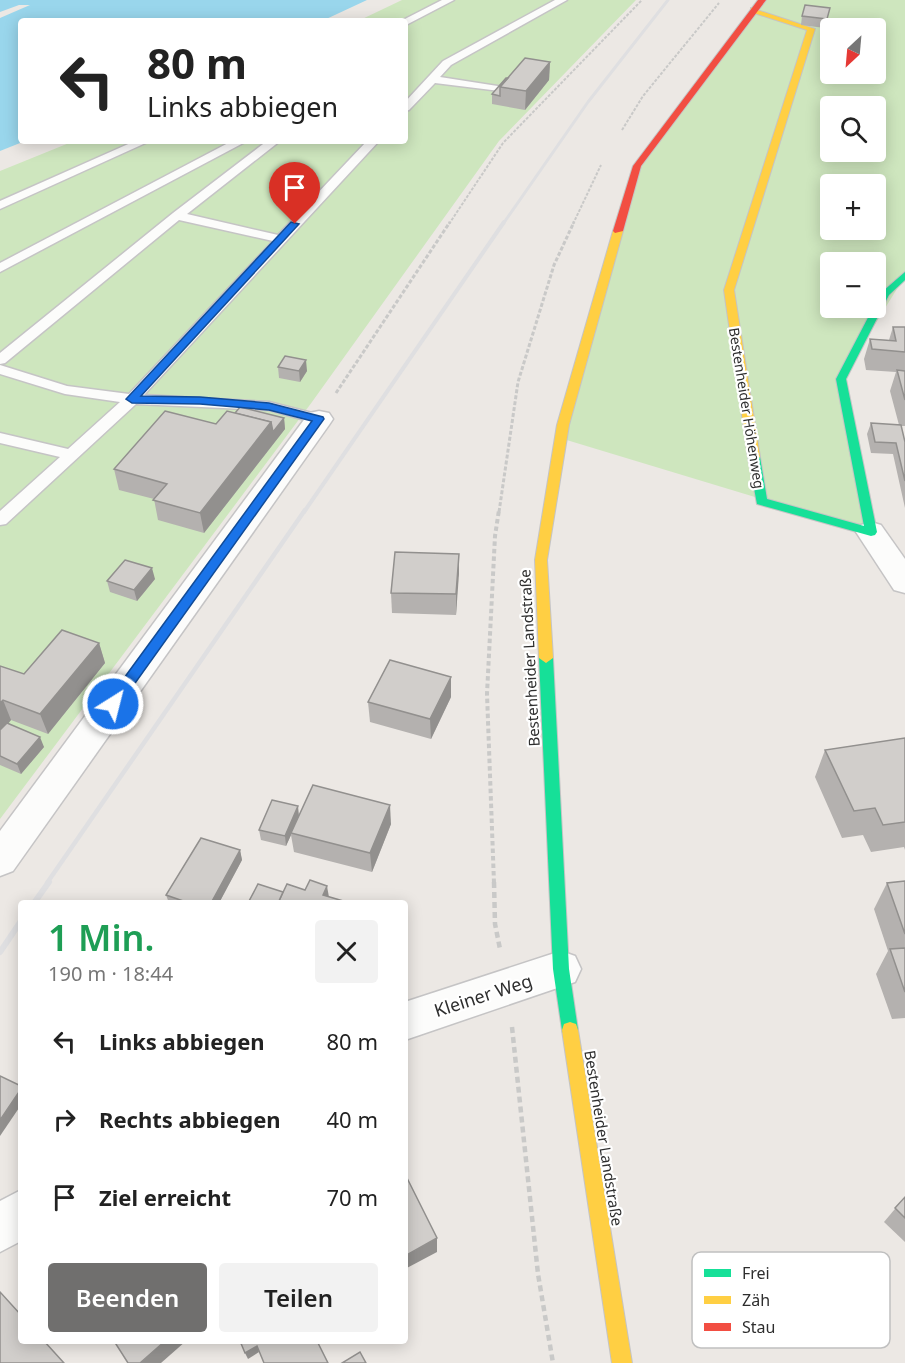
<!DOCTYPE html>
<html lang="de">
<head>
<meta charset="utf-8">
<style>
  body { margin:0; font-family:"Noto Sans",sans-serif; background:#f2f2f2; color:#222; height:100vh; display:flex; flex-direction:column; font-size:22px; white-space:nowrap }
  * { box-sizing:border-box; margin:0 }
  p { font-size:20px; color:#767676 }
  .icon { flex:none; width:33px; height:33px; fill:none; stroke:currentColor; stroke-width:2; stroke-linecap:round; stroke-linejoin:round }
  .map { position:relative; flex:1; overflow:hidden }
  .side { position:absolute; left:18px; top:900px; width:390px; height:444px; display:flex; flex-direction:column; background:#fff; border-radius:6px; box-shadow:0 3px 15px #0003 }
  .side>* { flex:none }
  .banner { position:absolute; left:18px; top:18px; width:390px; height:126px; border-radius:6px; box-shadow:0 3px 15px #0003; background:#fff; color:#222; overflow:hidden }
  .needle { width:39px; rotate:206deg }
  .fabs { position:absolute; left:820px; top:18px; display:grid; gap:12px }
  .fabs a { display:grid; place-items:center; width:66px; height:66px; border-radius:6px; background:#fff; box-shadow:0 3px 15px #0003; font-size:30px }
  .pin { position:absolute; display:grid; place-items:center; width:51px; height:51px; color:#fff; margin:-62px -26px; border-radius:50% 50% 50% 0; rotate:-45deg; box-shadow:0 0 6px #0007 }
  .pin .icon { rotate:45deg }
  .me { position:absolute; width:66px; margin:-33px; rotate:36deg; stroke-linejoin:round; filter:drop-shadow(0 0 4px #0008) }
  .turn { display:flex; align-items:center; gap:21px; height:126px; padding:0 30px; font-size:27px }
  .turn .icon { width:78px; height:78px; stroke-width:2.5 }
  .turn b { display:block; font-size:42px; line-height:51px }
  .round { display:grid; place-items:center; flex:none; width:63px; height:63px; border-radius:6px; background:#f2f2f2 }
  .overview { display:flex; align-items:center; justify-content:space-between; height:102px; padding:0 30px }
  h1 { font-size:36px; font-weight:600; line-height:45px; color:#1e9e55 }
  .action { display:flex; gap:12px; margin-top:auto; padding:12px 30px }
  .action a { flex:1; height:69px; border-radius:6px; background:#706f6e; color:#fff; font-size:24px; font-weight:600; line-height:69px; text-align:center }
  .action a+a { background:#f2f2f2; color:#222 }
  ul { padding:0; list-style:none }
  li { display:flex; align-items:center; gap:18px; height:78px; padding:0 30px }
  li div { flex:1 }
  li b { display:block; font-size:22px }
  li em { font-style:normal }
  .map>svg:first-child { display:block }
  .green { fill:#cee6be; fill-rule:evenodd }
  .water { fill:#99d6ec }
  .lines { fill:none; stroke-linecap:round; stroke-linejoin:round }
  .lane-casing { stroke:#c5c4c5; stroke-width:3 }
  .street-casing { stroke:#c5c4c5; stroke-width:3 }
  .fast-casing { stroke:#c5c4c5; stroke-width:2 }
  .slow-casing { stroke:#c5c4c5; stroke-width:2 }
  .jam-casing { stroke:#c5c4c5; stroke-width:2 }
  .path-far3 { stroke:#c9c9c8; stroke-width:2; stroke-dasharray:3 1.5; stroke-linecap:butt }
  .path-far2 { stroke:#c9c9c8; stroke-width:3; stroke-dasharray:4 2; stroke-linecap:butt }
  .path-far1 { stroke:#c9c9c8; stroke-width:4; stroke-dasharray:4.5 3; stroke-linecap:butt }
  .path { stroke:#c9c9c8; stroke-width:4.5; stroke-dasharray:6 4; stroke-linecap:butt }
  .lane { fill:#fcfcfb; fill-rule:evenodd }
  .street { fill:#fcfcfb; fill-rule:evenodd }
  .fast { fill:#16e098; fill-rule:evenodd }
  .slow { fill:#ffcf43; fill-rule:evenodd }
  .jam { fill:#f24e42; fill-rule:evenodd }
  .rail-far3 { stroke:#dfdfe1; stroke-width:3 }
  .rail-far2 { stroke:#dfdfe1; stroke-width:4 }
  .rail-far1 { stroke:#dfdfe1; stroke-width:4.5 }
  .rail { stroke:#dfdfe1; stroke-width:6 }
  .wall { fill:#b4b1af }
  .shaded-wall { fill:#92908e }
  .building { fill:#d1cecb; stroke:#92908e; stroke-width:1.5 }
  .route { fill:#1a73e8; stroke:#114b97; stroke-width:1.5 }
  .labels { text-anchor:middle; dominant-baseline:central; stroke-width:4.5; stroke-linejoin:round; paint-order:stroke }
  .far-street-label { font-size:14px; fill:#2e2e2e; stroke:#fff }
  .street-label { font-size:15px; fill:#2e2e2e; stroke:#fff }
  .near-street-label { font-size:18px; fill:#2e2e2e; stroke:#fff }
  .key { fill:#fff; stroke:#c0c0c0; stroke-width:1.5 }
  .key-label { font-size:16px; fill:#2e2e2e }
</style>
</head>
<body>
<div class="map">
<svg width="905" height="1363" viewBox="0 0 905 1363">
  <rect width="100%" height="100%" fill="#ece8e4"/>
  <g class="green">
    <path d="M402,0H636L499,141L312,402L0,819V171L74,141H405V21H358Z"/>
    <path d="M763,0H905V276L841,379L871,532L560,438L637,166ZM831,28H876V74H831ZM831,106H876V152H831ZM831,184H876V230H831ZM831,262H876V308H831Z"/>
  </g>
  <path class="water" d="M0,0H367L322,21H21V141H25L0,151V18L30,5H19L0,12Z"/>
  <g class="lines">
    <defs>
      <g id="lane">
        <path d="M442,0H454L408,24L405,25V21H401Z"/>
        <path d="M555,0H567L451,65L440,77L504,87L509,90L508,92L435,83L409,110L405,111V102L443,61Z"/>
        <path d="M135,141H150L0,209V201Z"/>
        <path d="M232,141H247L0,272V263Z"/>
        <path d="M267,141H280L187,214L278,235L367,141H379L144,395L269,402L324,416L326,419L324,422L319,424L269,410L136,404L6,524L0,525V511L60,457L0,443V433L68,449L120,402L65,394L0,374V365L67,386L129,394L273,241L179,220L5,363L0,364V353L173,213Z"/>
      </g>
      <g id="street">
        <path d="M319,411L329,413L333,419L329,425L13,871L0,876V831L309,413Z"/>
        <path d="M871,522L881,525L905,559V593L894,590L856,532L861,525Z"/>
        <path d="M561,951L575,956L581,969L575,982L405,1040V1002Z"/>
        <path d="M21,1190V1241L0,1252V1201Z"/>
      </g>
      <g id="fast">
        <path d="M905,272V280L889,295L846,379L877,532L875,535L871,536L757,504L748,457L754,453L760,457L767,499L864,526L836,379L873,308H876V302L882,292Z"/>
        <path d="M546,653L553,658L569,969L578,1030L576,1036L570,1038L564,1036L562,1030L553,969L539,658Z"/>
      </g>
      <g id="slow">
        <path d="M751,8L815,29L734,290L760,457L754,461L748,457L724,290L807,30L751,12Z"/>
        <path d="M618,228L623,231L569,425L547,560L553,658L546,663L539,658L535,560L557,425L613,231Z"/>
        <path d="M570,1022L576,1024L578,1030L632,1363H612L562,1030L564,1024Z"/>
      </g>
      <path id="jam" d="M758,0H766L641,166L623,231L615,233L613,231L633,166Z"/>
    </defs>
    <use href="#lane" class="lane-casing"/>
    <use href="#street" class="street-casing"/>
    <use href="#fast" class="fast-casing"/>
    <use href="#slow" class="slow-casing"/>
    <use href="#jam" class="jam-casing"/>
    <g class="path-far3">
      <path d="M622,130L643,96L719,3"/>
      <path d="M449,224L503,143L642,0"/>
      <path d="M573,224L601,165"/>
    </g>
    <g class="path-far2">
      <path d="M336,393L450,222"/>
      <path d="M499,512L518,382L554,265L574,222"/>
    </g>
    <path class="path-far1" d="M494,883L487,694L495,536L499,510"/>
    <g class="path">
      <path d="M494,882L495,924L500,949"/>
      <path d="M512,1027L538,1274L553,1363"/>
    </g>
    <use href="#lane" class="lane"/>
    <use href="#street" class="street"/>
    <use href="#fast" class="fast"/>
    <use href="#slow" class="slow"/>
    <use href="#jam" class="jam"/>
    <path class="rail-far3" d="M503,224L588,102L668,0"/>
    <path class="rail-far2" d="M304,512L504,222"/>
    <path class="rail-far1" d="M47,883L305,510"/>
    <g class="rail">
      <path d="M34,903L49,882"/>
      <path d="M0,952L21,921"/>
    </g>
  </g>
  <g class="wall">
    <path d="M830,8L825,28L801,25L802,16Z"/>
    <path d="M550,62L549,80L525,110L492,104V94L508,78Z"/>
    <path d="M893,327H905V426H901L905,442V508L893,454L871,453L867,434L871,423L899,425L890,391L896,372L866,370L864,359L870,339L889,340Z"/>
    <path d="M278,367L307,371L300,382L279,378Z"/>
    <path d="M235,413L284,418L285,429L204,533L158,520L154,499L119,490L114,469L216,424Z"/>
    <path d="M459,554L456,615L392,613L391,593Z"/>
    <path d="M155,579L137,601L110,592L107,581Z"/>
    <path d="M99,643L105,663L48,734L11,720L8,723L44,747L21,774L0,765V666L24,674Z"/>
    <path d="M451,697L431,739L370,722L368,702Z"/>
    <path d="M905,738V850L904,847L871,852L863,835L842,838L815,777L825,750Z"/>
    <path d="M299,815L391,824L372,872L294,852L291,835L286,846L261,840L259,830Z"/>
    <path d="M240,850L242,860L219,903H169L166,895Z"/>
    <path d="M905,881V1018L892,1019L876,974L888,951L874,909L887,883Z"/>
    <path d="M905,1197V1242L884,1222Z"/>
  </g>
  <g class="shaded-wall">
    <path d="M550,62L549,80L525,110L526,91Z"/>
    <path d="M306,360L307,371L300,382L299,371Z"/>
    <path d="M284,418L285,429L204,533L200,513L271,422Z"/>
    <path d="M459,554V574L456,615V594Z"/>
    <path d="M152,568L155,579L137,601L134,590Z"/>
    <path d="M99,643L105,663L48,734L40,714Z"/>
    <path d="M451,677V697L431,739L430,719Z"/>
    <path d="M3,700L11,720L0,734V703Z"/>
    <path d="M40,737L44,747L21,774L17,764Z"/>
    <path d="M390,805L391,824L372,872L370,853Z"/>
    <path d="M298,806L299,816L291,833V835L286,846L285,836Z"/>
    <path d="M240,850L242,860L219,903H211Z"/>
    <path d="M327,886L330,903L323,895Z"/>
    <path d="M21,1089V1105L0,1136V1120Z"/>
    <path d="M437,1238V1252L405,1269V1256Z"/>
    <path d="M165,1341H186L161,1363H140Z"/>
    <path d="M257,1346L259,1352L248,1359L245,1353Z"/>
  </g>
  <g class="building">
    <path d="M805,5L830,8L827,19L802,16Z"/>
    <path d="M525,58L550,62L526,91L500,87Z"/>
    <path d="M506,78H508L500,87V96L492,94Z"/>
    <path d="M893,327H905V352L872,349L870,339L896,341Z"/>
    <path d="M285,356L306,360L299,371L278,367Z"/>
    <path d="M897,370L905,371V400Z"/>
    <path d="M240,407L284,418L273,432L271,422L235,413Z"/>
    <path d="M165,411L216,424L227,411L271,422L200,513L153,500L167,484L114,469Z"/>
    <path d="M871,423L901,425L905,442V481L896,443L875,442Z"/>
    <path d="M395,552L459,554L456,594L391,593Z"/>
    <path d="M125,560L152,568L134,590L107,581Z"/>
    <path d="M62,630L99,643L40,714L3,700L0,703V666L24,674Z"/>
    <path d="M390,660L451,677L430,719L368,702Z"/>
    <path d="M7,723L40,737L17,764L0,756V730Z"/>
    <path d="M905,738V822L883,825L875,808L854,811L825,750Z"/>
    <path d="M313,785L390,805L370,853L291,833Z"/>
    <path d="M272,800L298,806L285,836L259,830Z"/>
    <path d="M201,838L240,850L211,903H189L166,895Z"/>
    <path d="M310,880L327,886L323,895L350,903H278L287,884L305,890Z"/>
    <path d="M905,881V934L887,883Z"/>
    <path d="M258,884L283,892L278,903H248Z"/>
    <path d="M905,948V992L890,949Z"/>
    <path d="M0,1076L21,1086V1089L0,1120Z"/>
    <path d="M405,1174L437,1238L405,1256Z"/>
    <path d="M905,1197V1218L895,1208Z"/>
    <path d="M0,1292L21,1315V1341H44L64,1363H0Z"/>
    <path d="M114,1341H165L140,1363H128Z"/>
    <path d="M240,1341H317L328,1363H264L257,1346L245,1353Z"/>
    <path d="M360,1352L366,1363H342Z"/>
  </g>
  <path class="route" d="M291,222L299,224L141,396L200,397L269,403L323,417L324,419L118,707H108L106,704L108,700L312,421L269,410L200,404L132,403L126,399Z"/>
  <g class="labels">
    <g class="far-street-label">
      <text transform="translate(747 408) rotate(81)">Bestenheider Höhenweg</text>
    </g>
    <g class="street-label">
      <text transform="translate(529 658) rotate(-93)">Bestenheider Landstraße</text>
      <text transform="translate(604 1138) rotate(81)">Bestenheider Landstraße</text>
    </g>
    <g class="near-street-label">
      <text transform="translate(483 995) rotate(-18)">Kleiner Weg</text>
    </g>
  </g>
  <rect x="692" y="1252" width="198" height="96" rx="9" class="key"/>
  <rect x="704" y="1269" width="27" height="8" fill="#16e098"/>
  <rect x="704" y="1296" width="27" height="8" fill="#ffcf43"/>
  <rect x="704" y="1323" width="27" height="8" fill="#f24e42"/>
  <g class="key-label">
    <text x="742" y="1279">Frei</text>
    <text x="742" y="1306">Zäh</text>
    <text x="742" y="1333">Stau</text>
  </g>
</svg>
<div class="fabs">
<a><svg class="needle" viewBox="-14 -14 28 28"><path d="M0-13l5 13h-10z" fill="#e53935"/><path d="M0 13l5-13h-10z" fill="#767676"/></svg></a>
<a><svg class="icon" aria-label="search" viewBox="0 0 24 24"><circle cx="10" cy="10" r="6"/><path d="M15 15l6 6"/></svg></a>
<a>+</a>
<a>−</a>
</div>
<div class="pin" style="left:295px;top:224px;background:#d93025"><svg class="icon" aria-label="arrive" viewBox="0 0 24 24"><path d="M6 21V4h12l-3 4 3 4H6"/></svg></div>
<svg class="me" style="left:113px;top:704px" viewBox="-20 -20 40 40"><circle r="17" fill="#1a73e8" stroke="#fff" stroke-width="3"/><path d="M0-11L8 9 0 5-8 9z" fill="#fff"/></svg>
<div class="banner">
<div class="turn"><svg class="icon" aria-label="left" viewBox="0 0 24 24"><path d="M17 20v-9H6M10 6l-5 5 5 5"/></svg><div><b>80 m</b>Links abbiegen</div></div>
</div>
<section class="side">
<div class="overview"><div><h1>1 Min.</h1><p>190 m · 18:44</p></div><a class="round"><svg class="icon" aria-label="close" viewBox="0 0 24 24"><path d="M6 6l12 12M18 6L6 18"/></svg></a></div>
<ul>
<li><svg class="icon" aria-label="left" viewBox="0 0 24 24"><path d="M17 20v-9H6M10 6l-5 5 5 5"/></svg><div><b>Links abbiegen</b></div><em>80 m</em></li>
<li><svg class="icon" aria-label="right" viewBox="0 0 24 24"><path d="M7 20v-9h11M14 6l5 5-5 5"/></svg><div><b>Rechts abbiegen</b></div><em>40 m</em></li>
<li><svg class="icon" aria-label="arrive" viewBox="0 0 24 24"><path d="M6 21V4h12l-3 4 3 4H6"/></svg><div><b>Ziel erreicht</b></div><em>70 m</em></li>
</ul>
<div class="action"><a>Beenden</a><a>Teilen</a></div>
</section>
</div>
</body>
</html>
